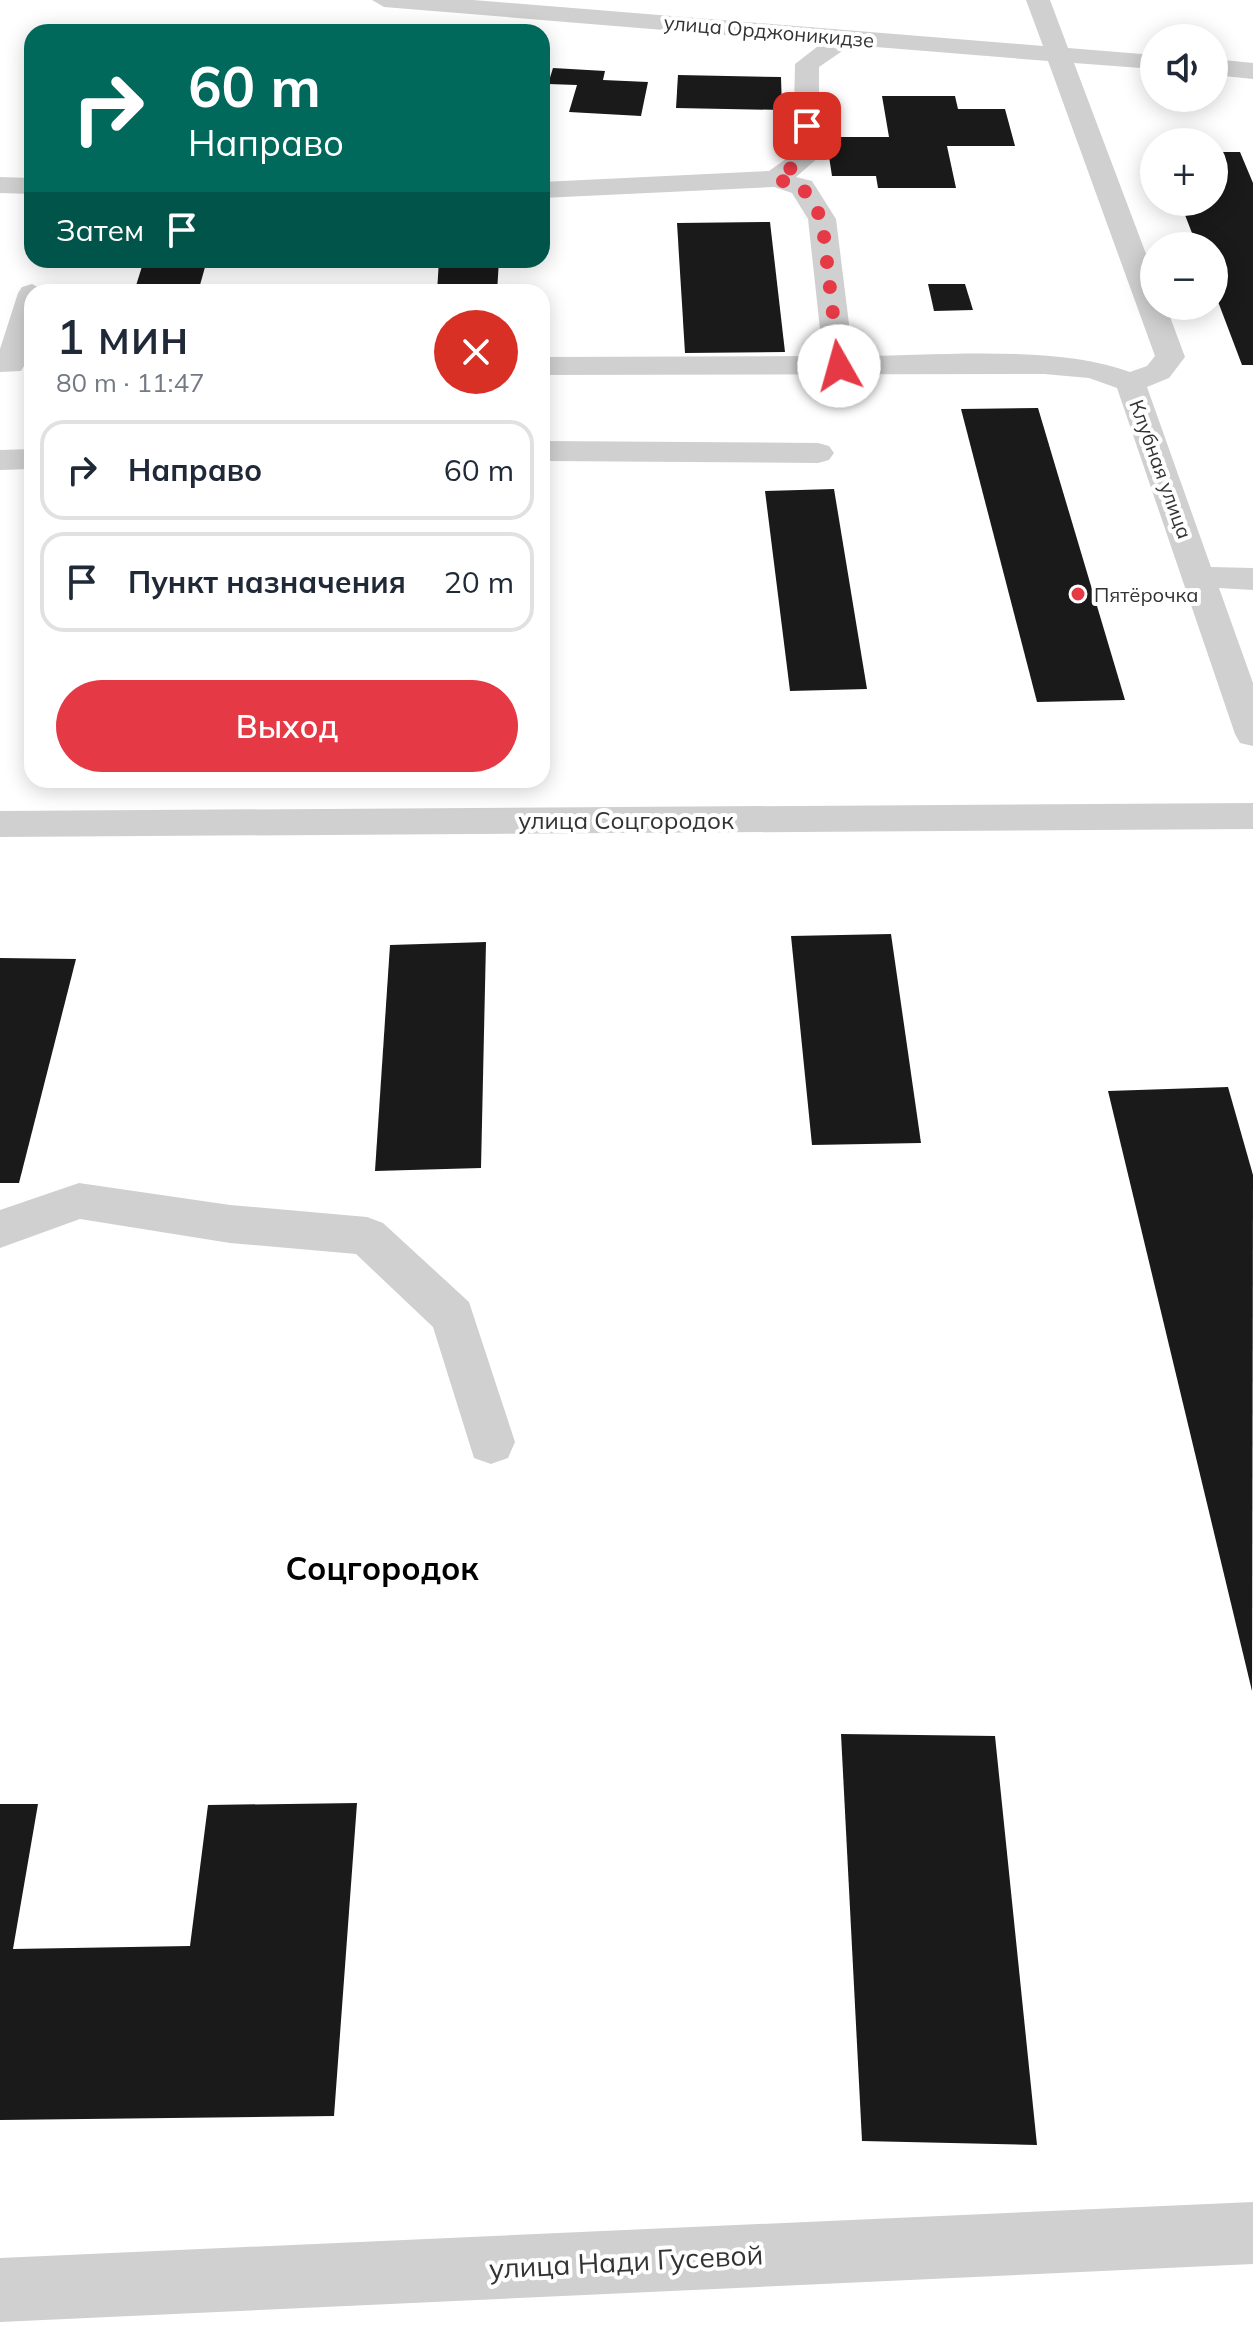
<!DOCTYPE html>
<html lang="ru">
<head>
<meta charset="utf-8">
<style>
  body { margin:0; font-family:Mulish,sans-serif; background:#f2f2f3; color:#1f2937; height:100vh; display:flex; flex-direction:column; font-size:30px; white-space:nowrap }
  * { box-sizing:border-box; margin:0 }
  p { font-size:26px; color:#747a83 }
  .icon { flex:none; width:44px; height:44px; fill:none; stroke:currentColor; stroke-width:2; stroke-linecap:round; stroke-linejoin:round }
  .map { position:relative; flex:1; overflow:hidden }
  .panel { position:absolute; left:24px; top:284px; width:526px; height:504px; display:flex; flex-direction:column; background:#fff; border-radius:24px; box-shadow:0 4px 20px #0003 }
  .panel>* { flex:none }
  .banner { position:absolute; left:24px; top:24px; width:526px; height:244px; border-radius:24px; box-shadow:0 4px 20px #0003; background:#00695c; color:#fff; overflow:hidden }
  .buttons { position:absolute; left:1140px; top:24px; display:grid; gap:16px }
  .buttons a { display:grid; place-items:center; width:88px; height:88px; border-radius:50%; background:#fff; box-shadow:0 4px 20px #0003; font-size:40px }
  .pin { position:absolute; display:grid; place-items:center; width:68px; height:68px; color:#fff; margin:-34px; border-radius:16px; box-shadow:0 4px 12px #0006 }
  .me { position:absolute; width:88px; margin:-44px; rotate:353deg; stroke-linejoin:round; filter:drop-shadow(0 0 6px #0008) }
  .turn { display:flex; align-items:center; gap:28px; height:168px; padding:0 32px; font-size:36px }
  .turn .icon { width:104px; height:104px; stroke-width:2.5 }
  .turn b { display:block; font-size:56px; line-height:68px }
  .then { display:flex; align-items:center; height:76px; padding:0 32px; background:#0003; gap:16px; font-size:30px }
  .round { display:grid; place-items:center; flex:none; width:84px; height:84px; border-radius:42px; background:#f2f2f3 }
  .head { display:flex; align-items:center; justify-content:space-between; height:136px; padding:0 32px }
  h1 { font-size:48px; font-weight:600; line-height:60px }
  .primary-button { display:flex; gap:16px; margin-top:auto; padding:16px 32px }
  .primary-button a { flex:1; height:92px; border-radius:48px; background:#e63946; color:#fff; font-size:32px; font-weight:600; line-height:92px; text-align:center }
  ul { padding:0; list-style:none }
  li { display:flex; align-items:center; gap:24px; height:100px; margin:0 16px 12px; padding:0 16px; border:4px solid #e0e1e3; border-radius:24px }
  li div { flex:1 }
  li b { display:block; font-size:30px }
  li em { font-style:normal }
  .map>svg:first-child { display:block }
  .building { fill:#1a1a1a }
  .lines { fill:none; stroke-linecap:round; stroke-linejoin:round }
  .minor { fill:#d0d0d0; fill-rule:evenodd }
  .route { stroke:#e63946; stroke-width:14; stroke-dasharray:0 25.2 }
  .poi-dot { fill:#e63946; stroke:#fff; stroke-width:3 }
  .labels { text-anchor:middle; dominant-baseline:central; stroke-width:8; stroke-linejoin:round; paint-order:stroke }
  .far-street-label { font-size:20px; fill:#333; stroke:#fff }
  .far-poi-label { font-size:20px; fill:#333; stroke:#fff; text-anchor:start }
  .street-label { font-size:24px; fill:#333; stroke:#fff }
  .near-street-label { font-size:28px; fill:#333; stroke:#fff }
  .district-label { font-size:32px; font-weight:bold; fill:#000; stroke:#fff }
</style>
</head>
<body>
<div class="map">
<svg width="1253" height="2325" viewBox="0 0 1253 2325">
  <rect width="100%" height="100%" fill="#fff"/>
  <g class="building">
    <path d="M553,68L605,71L603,80L648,82L641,116L569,112L577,85L548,84Z"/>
    <path d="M678,75L781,77L782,110L676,108Z"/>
    <path d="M882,96H955L958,109H1005L1015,146H947L956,188H878L876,176H832L826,137H889Z"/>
    <path d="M1214,152H1240L1253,183V365H1242L1214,291V246H1197L1180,202H1214Z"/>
    <path d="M770,222L785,352L685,353L677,223Z"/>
    <path d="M144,260H207L198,292H134Z"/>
    <path d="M439,260H499L497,292H437Z"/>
    <path d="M928,284H965L973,310L934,311Z"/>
    <path d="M1038,408L1125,700L1037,702L961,409Z"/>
    <path d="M834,489L867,689L790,691L765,491Z"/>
    <path d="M891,934L921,1143L812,1145L791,936Z"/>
    <path d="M486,942L481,1168L375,1171L390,945Z"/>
    <path d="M0,958L76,959L19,1183H0Z"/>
    <path d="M1228,1087L1253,1175L1252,1691L1108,1091Z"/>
    <path d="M841,1734L995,1736L1037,2145L862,2141Z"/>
    <path d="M357,1803L334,2116L0,2120V1804H38L13,1949L190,1946L208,1805Z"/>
  </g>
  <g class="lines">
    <g class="minor">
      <path d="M372,0H473L1043,46L1026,0H1050L1068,48L1154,55V69L1074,63L1154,275V306H1166L1185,357L1169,378L1147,387L1211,567L1253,568V590L1219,588L1253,683V746L1240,743L1235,734L1117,388L1089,378L1044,374L542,375V357L823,356L808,219L792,193L774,187L542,198V182L769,171L793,154L795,64L822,43L384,7ZM851,45L1048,61L1155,356L1147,366L1130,372C1056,344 934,356 853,356L836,219L812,181L796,177L819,157V67Z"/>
      <path d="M1214,59L1253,63V79L1214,75Z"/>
      <path d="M0,177L32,178V194L0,193Z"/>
      <path d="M32,284L46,292H32C32,318 36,349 21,371L0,372V349L18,293L22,287Z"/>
      <path d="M542,441L818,443L829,446L834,453L829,460L818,463L542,461Z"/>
      <path d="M32,449V469L0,470V450Z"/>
      <path d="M1253,803V829L0,837V811Z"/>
      <path d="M79,1183L230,1205L367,1217L383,1223L469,1302L515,1442L508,1458L491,1464L474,1458L433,1327L356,1254L230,1243L80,1219L0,1248V1210Z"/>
      <path d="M1253,2202V2264L0,2322V2258Z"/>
    </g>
  </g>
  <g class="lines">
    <path class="route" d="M807,126L806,157L776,179L802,187L822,219L839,366"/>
  </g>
  <circle class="poi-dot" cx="1078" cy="594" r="8"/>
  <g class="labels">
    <g class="far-street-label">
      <text transform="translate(769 31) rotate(5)">улица Орджоникидзе</text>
      <text transform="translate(1161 469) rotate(70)">Клубная улица</text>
    </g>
    <g class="far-poi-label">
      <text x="1094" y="594">Пятёрочка</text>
    </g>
    <g class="street-label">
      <text x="626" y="820">улица Соцгородок</text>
    </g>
    <g class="near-street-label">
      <text transform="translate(626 2261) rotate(-3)">улица Нади Гусевой</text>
    </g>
    <g class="district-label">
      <text x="382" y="1568">Соцгородок</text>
    </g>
  </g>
</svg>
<div class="buttons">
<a><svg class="icon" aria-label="sound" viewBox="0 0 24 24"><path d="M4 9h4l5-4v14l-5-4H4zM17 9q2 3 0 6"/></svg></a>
<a>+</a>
<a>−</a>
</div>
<div class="pin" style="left:807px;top:126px;background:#d93025"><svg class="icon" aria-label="arrive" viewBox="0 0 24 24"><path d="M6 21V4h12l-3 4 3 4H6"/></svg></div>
<svg class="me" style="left:839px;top:366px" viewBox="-20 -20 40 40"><circle r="19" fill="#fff"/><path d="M0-13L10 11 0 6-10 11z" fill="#e63946"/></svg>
<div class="banner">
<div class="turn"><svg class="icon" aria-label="right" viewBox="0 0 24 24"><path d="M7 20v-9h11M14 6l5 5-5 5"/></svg><div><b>60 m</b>Направо</div></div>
<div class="then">Затем<svg class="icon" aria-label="arrive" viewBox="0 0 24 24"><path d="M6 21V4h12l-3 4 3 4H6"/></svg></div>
</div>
<section class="panel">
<div class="head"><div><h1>1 мин</h1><p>80 m · 11:47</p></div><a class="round" style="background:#d93025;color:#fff"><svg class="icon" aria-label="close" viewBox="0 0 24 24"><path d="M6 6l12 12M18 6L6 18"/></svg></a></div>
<ul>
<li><svg class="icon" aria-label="right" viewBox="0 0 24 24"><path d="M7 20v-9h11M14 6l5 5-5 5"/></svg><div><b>Направо</b></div><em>60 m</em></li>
<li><svg class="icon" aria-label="arrive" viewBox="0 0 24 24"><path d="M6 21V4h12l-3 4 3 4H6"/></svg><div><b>Пункт назначения</b></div><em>20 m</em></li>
</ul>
<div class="primary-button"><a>Выход</a></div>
</section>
</div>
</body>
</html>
